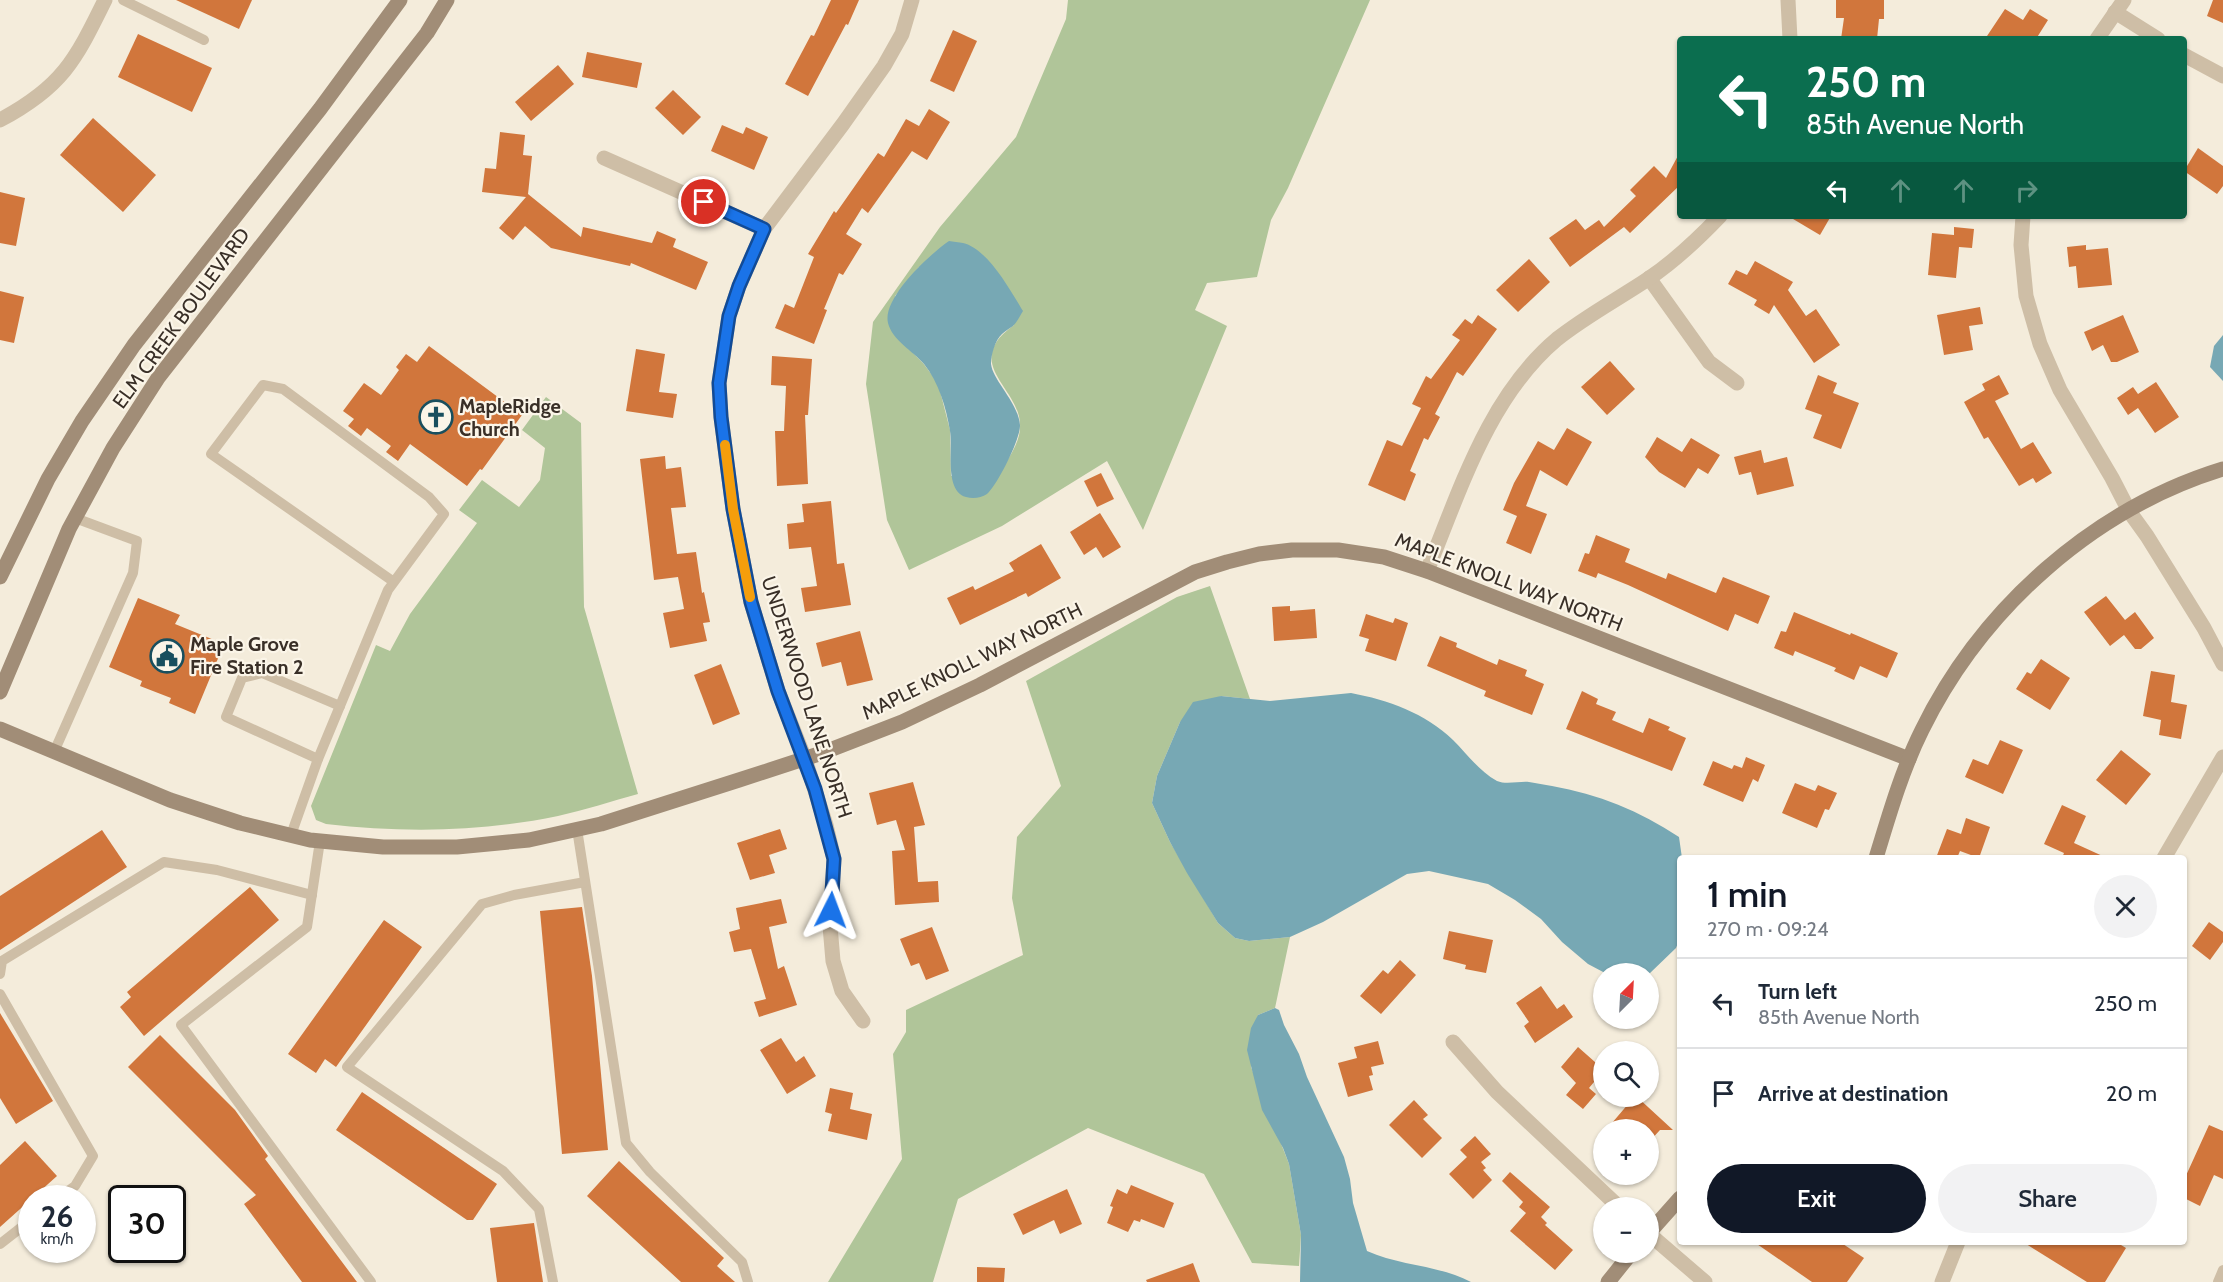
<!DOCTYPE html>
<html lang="en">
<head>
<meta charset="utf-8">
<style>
  body { margin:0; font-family:Cabin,sans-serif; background:#f2f2f3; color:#1f2937; height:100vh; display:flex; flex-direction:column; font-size:22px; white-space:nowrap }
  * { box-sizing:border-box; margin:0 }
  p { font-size:20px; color:#747a83 }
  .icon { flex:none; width:33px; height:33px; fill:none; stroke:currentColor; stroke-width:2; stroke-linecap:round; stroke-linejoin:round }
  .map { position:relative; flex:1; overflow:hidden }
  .panel { position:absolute; left:1677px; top:855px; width:510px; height:390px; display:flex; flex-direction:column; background:#fff; border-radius:6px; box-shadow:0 2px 4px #0004 }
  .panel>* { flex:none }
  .top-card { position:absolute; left:1677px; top:36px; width:510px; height:183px; border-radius:6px; box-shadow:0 2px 4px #0004; background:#0b6e4f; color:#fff; overflow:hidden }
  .needle { width:39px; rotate:24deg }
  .tools { position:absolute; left:1593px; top:963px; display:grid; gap:12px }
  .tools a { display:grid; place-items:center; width:66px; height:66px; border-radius:50%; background:#fff; box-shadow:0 2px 4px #0004; font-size:30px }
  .speed { position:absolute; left:18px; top:1185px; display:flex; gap:12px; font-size:30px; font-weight:700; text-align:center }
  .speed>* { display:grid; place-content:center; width:78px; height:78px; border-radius:50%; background:#fff; box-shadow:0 2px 4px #0004; line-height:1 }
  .speed small { font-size:15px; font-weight:400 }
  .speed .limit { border:3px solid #111; border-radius:9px; background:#fff; color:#111 }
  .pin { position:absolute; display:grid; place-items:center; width:51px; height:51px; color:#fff; margin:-26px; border:3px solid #fff; border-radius:50%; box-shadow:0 2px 6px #0007 }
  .me { position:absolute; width:66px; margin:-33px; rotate:3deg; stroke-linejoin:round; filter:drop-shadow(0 0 4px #0008) }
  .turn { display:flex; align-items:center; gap:21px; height:126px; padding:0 30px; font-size:27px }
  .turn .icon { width:78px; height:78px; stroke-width:2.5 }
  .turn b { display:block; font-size:42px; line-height:51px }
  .lanes { display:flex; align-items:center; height:57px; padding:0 30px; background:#0003; justify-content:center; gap:30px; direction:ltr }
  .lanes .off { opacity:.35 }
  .round { display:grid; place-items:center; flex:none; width:63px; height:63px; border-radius:32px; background:#f2f2f3 }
  .overview { display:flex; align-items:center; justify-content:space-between; height:102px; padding:0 30px }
  h1 { font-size:36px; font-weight:600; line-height:45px; color:#111827 }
  .button { display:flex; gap:12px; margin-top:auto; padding:12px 30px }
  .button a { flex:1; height:69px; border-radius:36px; background:#111827; color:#fff; font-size:24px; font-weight:600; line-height:69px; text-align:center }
  .button a+a { background:#f2f2f3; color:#1f2937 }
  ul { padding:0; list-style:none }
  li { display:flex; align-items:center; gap:18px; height:90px; padding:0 30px; border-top:2px solid #e0e1e3 }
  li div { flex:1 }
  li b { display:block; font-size:22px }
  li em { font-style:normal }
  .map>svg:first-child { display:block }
  .green { fill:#b0c599; fill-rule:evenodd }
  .water { fill:#77a8b4 }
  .building { fill:#d1763c }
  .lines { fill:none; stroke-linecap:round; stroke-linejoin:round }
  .lane { stroke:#cebea6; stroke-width:10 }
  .street { stroke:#cebea6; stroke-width:15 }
  .secondary { stroke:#a18d77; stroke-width:15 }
  .route-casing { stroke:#114b97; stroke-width:15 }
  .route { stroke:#1a73e8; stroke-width:10 }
  .slow { stroke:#f59e0b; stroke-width:10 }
  .labels { text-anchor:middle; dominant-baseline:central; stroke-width:4.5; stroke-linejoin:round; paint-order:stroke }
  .street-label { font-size:20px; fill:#392f27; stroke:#fbf5e8 }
  .poi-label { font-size:20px; font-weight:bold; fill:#392f27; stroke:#fbf5e8; text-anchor:start }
</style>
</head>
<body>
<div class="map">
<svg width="2223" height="1282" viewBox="0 0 2223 1282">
  <rect width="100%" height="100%" fill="#f4ecdb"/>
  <g class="green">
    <path d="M1068,0H1370L1288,188L1271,220L1257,277L1207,283L1195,310L1227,326L1143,530L1107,461L1002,526L909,570L887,520L866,384L873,322L940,227L1016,137L1066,19ZM919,267L1014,325C959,364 1022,388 1020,427C1020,441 1011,454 1004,466L951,476L950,430L938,383L923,363L894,334L895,296Z"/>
    <path d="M546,397L581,423L584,607L638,794C612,801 585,810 558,816C481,832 404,833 326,824L316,820L311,806L376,645L390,651L410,614L477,523L459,510L482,480L519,507L540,480L545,448L522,430Z"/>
    <path d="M1210,586L1250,699L1221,696L1180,722L1157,776L1152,803L1170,842L1218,923L1235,938L1249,941L1290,937L1275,1008L1258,1015L1251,1067L1289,1164L1301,1235L1299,1266L1252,1263L1204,1174L1088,1128L958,1199L933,1282H828L902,1159L893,1054L906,1032V1010L1023,955L1012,898L1017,837L1061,786L1026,681L1177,597Z"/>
  </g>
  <g class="water">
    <path d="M949,241C953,242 959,242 963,243C988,249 1010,290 1023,311C1020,316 1017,322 1013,326C1009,329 1005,331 1002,334C995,340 991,355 991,364C993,381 1018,402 1020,425C1021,438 997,486 987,494C981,498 973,499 966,497C944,491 953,449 950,431C946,407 939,383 924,364C913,351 892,340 888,323C882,298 930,254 949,241Z"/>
    <path d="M2223,335V381L2210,367L2214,346Z"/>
    <path d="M1351,693C1388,700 1425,713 1453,740C1468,755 1479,771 1497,781C1506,785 1520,781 1529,782C1537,783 1544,785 1552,786C1598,794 1640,811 1679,837L1682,858H1680V938L1676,948L1649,974L1605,973L1588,964L1562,942L1541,919L1515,900L1488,884L1429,871L1407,874L1323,922L1290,937L1249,941L1235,938L1218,923L1187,873L1170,842L1152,803L1157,776L1180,722L1193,702L1221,696L1270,701Z"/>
    <path d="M1275,1008L1279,1010L1284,1025L1299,1054L1307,1077L1344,1157L1350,1179L1353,1203L1367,1251C1400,1266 1439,1265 1471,1282H1300L1301,1235L1289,1164L1283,1148L1262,1110L1247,1050L1251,1028L1258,1015Z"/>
  </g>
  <g class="building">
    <path d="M176,0H252L239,29Z"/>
    <path d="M831,0H859L848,25L846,24L808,96L785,84L811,35L814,36Z"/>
    <path d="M1836,0H1884V19H1879L1877,39H1841L1844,18H1836Z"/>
    <path d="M2213,0H2223V23L2207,16Z"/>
    <path d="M2005,9L2023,20L2030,9L2048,20L2036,39H1985Z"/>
    <path d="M953,30L977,41L954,92L930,81Z"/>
    <path d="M138,34L212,68L192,112L118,77Z"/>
    <path d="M587,52L642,63L637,88L582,77Z"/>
    <path d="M558,65L574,84L531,121L515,102Z"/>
    <path d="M673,90L701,117L683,135L655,108Z"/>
    <path d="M929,109L950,122L927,160L912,151L868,213L862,208L846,234L862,244L843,275L839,273L824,309L827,310L814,344L775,328L785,304L794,308L814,257L808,254L834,211L836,213L878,153L884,157L906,119L919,126Z"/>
    <path d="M93,118L156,175L123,212L60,155Z"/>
    <path d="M722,125L743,134L746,127L768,137L754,170L711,151Z"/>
    <path d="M500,132L525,135L523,155L532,156L528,194L581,237L583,227L652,243L657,231L676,239L673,247L708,262L696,290L631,263L630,266L551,248L525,226L513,240L499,228L526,197L482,192L485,168L496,169Z"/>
    <path d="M2198,148L2223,166V186L2217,194L2184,171Z"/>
    <path d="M1680,152V185L1630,233L1624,227L1570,267L1549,238L1576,219L1585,230L1599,220L1604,227L1636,196L1630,190L1654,166L1666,178Z"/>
    <path d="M0,192L25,198L16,246L0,243Z"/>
    <path d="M1788,216H1831L1820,235Z"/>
    <path d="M1954,227L1974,229L1972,248L1959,247L1956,278L1928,275L1932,233L1954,235Z"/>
    <path d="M2086,245V250L2108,248L2112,285L2078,288L2076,266L2069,267L2067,247Z"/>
    <path d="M1529,259L1550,282L1518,312L1496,290Z"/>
    <path d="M1755,261L1793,282L1788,290L1806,316L1816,309L1840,345L1814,363L1774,305L1769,314L1754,305L1757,300L1728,284L1736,270L1747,275Z"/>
    <path d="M0,291L24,297L14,343L0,340Z"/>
    <path d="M1980,307L1983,324L1969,326L1973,350L1944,355L1937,315Z"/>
    <path d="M1478,315L1497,329L1463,376L1457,372L1435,414L1440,417L1428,440L1424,438L1410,471L1416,474L1405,501L1368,485L1387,440L1402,446L1421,408L1412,404L1426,376L1431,379L1460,340L1452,335L1465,319L1472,324Z"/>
    <path d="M2123,315L2139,352L2117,362H2111L2103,345L2092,351L2084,332Z"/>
    <path d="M429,346L522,415L482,470L480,469L467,486L410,444L398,461L386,452L391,446L367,428L361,436L348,426L354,419L343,411L364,383L381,395L399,370L396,367L406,354L417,362Z"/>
    <path d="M636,349L665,354L659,392L677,394L673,418L626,411Z"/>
    <path d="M772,356L812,359L808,415H805L808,484L777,486L775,431H784L786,386L771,385Z"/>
    <path d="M1610,361L1635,389L1607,415L1581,387Z"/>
    <path d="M1818,375L1837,383L1833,393L1859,403L1841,449L1813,438L1822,415L1805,409Z"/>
    <path d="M1999,375L2009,394L1995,401L2021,449L2033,442L2052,473L2036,483L2033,478L2019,486L1988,437L1984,439L1964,402L1985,390L1982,384Z"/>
    <path d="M2156,382L2179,417L2155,433L2138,408L2128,415L2117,398L2133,387L2138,394Z"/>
    <path d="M1567,428L1592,442L1567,486L1540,470L1526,506L1547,514L1531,554L1506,543L1517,516L1503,510L1514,483L1538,441L1554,450Z"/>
    <path d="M1657,437L1682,452L1691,438L1720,455L1708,474L1698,468L1685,488L1659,472L1645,457Z"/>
    <path d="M1761,450L1764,463L1787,457L1794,486L1757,495L1751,472L1739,475L1734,457Z"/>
    <path d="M665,456L666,469L681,467L686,507L671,508L677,554L696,552L702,593L704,592L710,622L703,623L707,641L670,648L663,613L684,609L678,577L654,580L640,459Z"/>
    <path d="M1101,473L1114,499L1097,507L1084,481Z"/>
    <path d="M831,501L837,564L844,563L851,605L805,612L801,588L817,586L811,547L789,549L787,524L804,522L802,504Z"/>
    <path d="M1100,513L1121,547L1103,558L1096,547L1084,555L1070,532Z"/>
    <path d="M1596,535L1630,549L1625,562L1666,579L1668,573L1716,593L1723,577L1770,596L1758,624L1735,614L1728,631L1628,585L1598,573L1596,578L1578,571L1585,553L1589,554Z"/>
    <path d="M1041,544L1061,578L1028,597L1026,593L960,625L947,598L973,586L975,590L1014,571L1009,563Z"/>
    <path d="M2106,596L2125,620L2135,612L2154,638L2141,649H2135L2124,635L2110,646L2084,612Z"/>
    <path d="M138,598L180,615L175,624L224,644L195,714L169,703L171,698L140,686L142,681L109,667Z"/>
    <path d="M1290,606V611L1315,609L1317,638L1274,641L1272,607Z"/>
    <path d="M1794,612L1850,635L1851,633L1898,653L1887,678L1860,666L1854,680L1834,671L1836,668L1795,651L1793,656L1774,648L1781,631L1786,632Z"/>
    <path d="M1366,614L1393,623L1395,618L1408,623L1396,661L1365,651L1369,639L1359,636Z"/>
    <path d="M860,631L873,680L847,686L841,662L822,667L816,643Z"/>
    <path d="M1440,636L1457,643L1456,647L1497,665L1499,659L1527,670L1525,676L1544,684L1532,715L1484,696L1486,691L1427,666Z"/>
    <path d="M2041,659L2070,678L2050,710L2016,689L2027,672L2031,674Z"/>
    <path d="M721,664L740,714L713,725L694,675Z"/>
    <path d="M2151,671L2175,675L2171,702L2187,705L2181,739L2159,735L2161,720L2143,716Z"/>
    <path d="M1582,691L1598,699L1596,704L1616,712L1612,720L1643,733L1649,718L1670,727L1668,730L1686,738L1672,771L1566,729Z"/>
    <path d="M2000,740L2023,750L2003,794L1965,777L1973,759L1988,765Z"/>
    <path d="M2121,750L2151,774L2126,805L2096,780Z"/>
    <path d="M1746,757L1765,765L1758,782L1753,779L1743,802L1703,785L1713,761L1732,769L1734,765L1742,768Z"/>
    <path d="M913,782L925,825L914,827L918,882L938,881L939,902L895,905L892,851L905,850L896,820L877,825L869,793Z"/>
    <path d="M1795,783L1815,791L1818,785L1837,793L1829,810L1825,809L1817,828L1782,813Z"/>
    <path d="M2062,805L2086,816L2074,843L2107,858H2062L2064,853L2044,844Z"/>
    <path d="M1966,818L1990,827L1979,858L1960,851L1957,858H1936L1947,829L1961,834Z"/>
    <path d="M780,829L787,849L769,855L775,873L750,880L737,843Z"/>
    <path d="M102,830L127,867L0,950V896Z"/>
    <path d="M250,887L279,920L144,1036L120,1007L131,997L127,992Z"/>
    <path d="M781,899L787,923L769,927L778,969L784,966L797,1005L759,1017L754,1002L766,999L751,949L734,952L729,932L740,929L736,908Z"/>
    <path d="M582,907L592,976L608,1150L562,1154L540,911Z"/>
    <path d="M384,920L422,947L336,1067L325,1059L316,1073L288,1054Z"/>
    <path d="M2209,922L2223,932V942L2210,960L2192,946Z"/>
    <path d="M932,927L949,971L926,980L919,963L911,966L900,939Z"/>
    <path d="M1449,931L1493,940L1486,973L1465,969L1466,965L1443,959Z"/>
    <path d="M1400,960L1416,975L1381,1014L1360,996L1383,970L1388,974Z"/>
    <path d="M1541,986L1557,1009L1564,1004L1573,1017L1535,1043L1524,1026L1529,1022L1516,1003Z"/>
    <path d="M0,1013L53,1101L16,1124L0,1098Z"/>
    <path d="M160,1035L235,1110L268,1156L265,1159L357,1282H302L244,1204L256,1195L128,1067Z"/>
    <path d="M781,1038L796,1062L804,1056L816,1076L787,1094L760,1050Z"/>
    <path d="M1378,1041L1384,1064L1371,1067L1373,1075L1369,1076L1373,1090L1348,1097L1338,1063L1357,1058L1354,1047Z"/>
    <path d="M1578,1047L1604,1070L1589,1088L1596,1094L1583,1109L1566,1095L1576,1083L1561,1067Z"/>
    <path d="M830,1088L853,1093L850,1109L872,1114L867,1140L828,1131L832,1114L825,1112Z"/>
    <path d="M362,1092L497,1184L473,1220H467L336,1130Z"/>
    <path d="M1635,1096H1636L1673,1130H1660L1648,1143V1130H1606Z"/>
    <path d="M1414,1100L1428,1115L1423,1119L1442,1138L1422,1158L1389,1125Z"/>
    <path d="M2209,1125L2223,1131V1179L2214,1175L2200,1206L2184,1198V1180Z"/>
    <path d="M1475,1136L1491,1154L1481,1162L1486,1168L1483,1170L1492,1180L1473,1199L1449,1174L1467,1157L1460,1150Z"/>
    <path d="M25,1141L57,1176L0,1227V1165Z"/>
    <path d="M619,1161L724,1258L717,1266L735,1282H681L587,1196Z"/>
    <path d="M1510,1172L1550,1207L1541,1217L1547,1223L1545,1225L1573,1250L1555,1270L1510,1231L1526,1213L1519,1207L1523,1202L1502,1181Z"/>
    <path d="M1131,1185L1174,1203L1164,1228L1141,1219L1140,1222L1134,1220L1128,1232L1107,1223L1113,1207L1110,1206L1117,1189L1127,1194Z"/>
    <path d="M1067,1189L1082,1224L1060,1234L1054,1220L1023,1235L1013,1214Z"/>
    <path d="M534,1223L543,1282H497L490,1228Z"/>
    <path d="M1754,1242H1840L1864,1258L1847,1282H1812Z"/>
    <path d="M2023,1242H2116L2126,1248L2105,1282H2087Z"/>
    <path d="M1193,1263L1200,1282H1147L1146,1280Z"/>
    <path d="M977,1267L1005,1268L1004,1282H977Z"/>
  </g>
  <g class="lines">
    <g class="lane">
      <path d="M123,0L204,40"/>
      <path d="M54,752L133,573L137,541L75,518"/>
      <path d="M318,759L226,717L242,678L262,673L340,706"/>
      <path d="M577,829L626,1143L650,1172L742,1262L748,1282"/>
      <path d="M291,835L318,759L388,590L444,514L429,497L283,389L263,385L211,454L394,582"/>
      <path d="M320,841L307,927L181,1025L371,1282"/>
      <path d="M0,974L2,961L164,862L217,870L312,895"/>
      <path d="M0,994L93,1156L75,1186L58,1198"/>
      <path d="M0,1244L32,1219"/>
      <path d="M553,1282L539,1209L503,1171L347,1067L482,904L514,895L585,882"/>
      <path d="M2218,1282L2223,1270"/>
    </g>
    <g class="street">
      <path d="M1788,0L1790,39"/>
      <path d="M2115,12L2158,39"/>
      <path d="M2097,39L2124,0"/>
      <path d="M2184,55L2223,76"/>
      <path d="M0,120C62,87 75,61 105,0"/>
      <path d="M604,158L764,229"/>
      <path d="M2023,216L2021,245L2026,296L2040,344L2060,390L2112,478L2129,511L2147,536L2204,628L2223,664"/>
      <path d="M1649,278L1709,362L1737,383"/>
      <path d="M1427,571C1460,491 1488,397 1557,339C1586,316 1618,299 1648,279C1675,261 1698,239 1720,216"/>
      <path d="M2164,858L2223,757"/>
      <path d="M863,1021L842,991L833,961L830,926L834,859L826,825L805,759L778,691L751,602L733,509L721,417L719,383L729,316L739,286L764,229L843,124L884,66L902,34L912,0"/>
      <path d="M1453,1042L1497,1092L1620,1208"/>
      <path d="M1648,1233L1705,1282"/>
      <path d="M1942,1282L1958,1242"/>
    </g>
    <g class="secondary">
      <path d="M0,577L48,479L82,421L134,345L320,109L400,0"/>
      <path d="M0,692L69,529L113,448L158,378L427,33L447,0"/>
      <path d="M0,729L170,800L240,823L310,840L383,847H457L529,840L601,824L739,780L822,753L902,722L980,685L1195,572L1227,562L1259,554L1292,550H1338L1384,557L1427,571L1909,759"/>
      <path d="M1876,858C1889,815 1902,770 1922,730C1982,608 2093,509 2223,469"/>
      <path d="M1648,1234L1680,1198"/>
      <path d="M1608,1282L1632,1252"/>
    </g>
  </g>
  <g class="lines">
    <defs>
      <path id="route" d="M704,202L764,229L739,286L729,316L719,383L721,417L733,509L751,602L778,691L815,789L834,859L831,910"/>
    </defs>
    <use href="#route" class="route-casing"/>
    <use href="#route" class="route"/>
    <path class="slow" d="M725,445L733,509L750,597"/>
  </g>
  <defs>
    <symbol id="church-ring" viewBox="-11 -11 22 22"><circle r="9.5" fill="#fbf5e8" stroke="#194f5e" stroke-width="1.5"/><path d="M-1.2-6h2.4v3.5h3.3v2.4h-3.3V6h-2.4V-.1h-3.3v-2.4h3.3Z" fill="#194f5e"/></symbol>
    <symbol id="civic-ring" viewBox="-11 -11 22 22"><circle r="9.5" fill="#fbf5e8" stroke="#194f5e" stroke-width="1.5"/><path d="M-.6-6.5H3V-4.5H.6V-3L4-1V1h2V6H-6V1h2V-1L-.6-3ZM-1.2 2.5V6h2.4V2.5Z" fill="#194f5e"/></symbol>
  </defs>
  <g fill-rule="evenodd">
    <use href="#church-ring" x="417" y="398" width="38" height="38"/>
    <use href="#civic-ring" x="148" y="637" width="38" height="38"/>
  </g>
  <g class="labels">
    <g class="street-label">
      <text transform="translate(181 318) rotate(-54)">ELM CREEK BOULEVARD</text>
      <text transform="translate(1509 582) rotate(21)">MAPLE KNOLL WAY NORTH</text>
      <text transform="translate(972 661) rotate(-26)">MAPLE KNOLL WAY NORTH</text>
      <text transform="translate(807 697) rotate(72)">UNDERWOOD LANE NORTH</text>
    </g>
    <g class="poi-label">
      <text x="459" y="406">MapleRidge<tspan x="459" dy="23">Church</tspan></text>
      <text x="190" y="644">Maple Grove<tspan x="190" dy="23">Fire Station 2</tspan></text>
    </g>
  </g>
</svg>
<div class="tools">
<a><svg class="needle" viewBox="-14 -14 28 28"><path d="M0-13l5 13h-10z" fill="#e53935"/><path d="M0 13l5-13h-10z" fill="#747a83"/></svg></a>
<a><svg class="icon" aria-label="search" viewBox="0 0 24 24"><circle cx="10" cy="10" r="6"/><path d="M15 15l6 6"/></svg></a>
<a>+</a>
<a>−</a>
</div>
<div class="speed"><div>26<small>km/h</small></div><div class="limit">30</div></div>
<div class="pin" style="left:704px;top:202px;background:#d93025"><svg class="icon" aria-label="arrive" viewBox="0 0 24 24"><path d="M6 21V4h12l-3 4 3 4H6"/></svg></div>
<svg class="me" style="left:831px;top:910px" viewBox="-20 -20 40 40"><path d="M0-17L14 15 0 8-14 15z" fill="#1a73e8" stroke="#fff" stroke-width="4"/></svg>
<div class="top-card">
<div class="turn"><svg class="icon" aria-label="left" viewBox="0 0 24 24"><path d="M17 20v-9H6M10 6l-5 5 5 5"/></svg><div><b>250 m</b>85th Avenue North</div></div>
<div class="lanes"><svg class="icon" aria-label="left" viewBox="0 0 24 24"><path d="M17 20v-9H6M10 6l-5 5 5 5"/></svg><svg class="icon off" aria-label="ahead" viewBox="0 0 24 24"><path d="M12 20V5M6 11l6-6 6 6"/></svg><svg class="icon off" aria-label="ahead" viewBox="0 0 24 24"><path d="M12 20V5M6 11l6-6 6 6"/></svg><svg class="icon off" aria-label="right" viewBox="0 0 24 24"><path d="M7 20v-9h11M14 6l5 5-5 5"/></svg></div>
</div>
<section class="panel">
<div class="overview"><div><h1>1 min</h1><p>270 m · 09:24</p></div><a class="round"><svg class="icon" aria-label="close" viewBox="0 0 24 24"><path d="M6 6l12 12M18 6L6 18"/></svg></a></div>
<ul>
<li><svg class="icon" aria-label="left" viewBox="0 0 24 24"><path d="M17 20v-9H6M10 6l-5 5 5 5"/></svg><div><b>Turn left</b><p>85th Avenue North</p></div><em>250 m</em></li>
<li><svg class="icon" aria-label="arrive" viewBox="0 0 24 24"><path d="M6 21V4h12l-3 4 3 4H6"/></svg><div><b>Arrive at destination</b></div><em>20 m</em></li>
</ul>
<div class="button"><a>Exit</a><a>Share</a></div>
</section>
</div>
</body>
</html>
